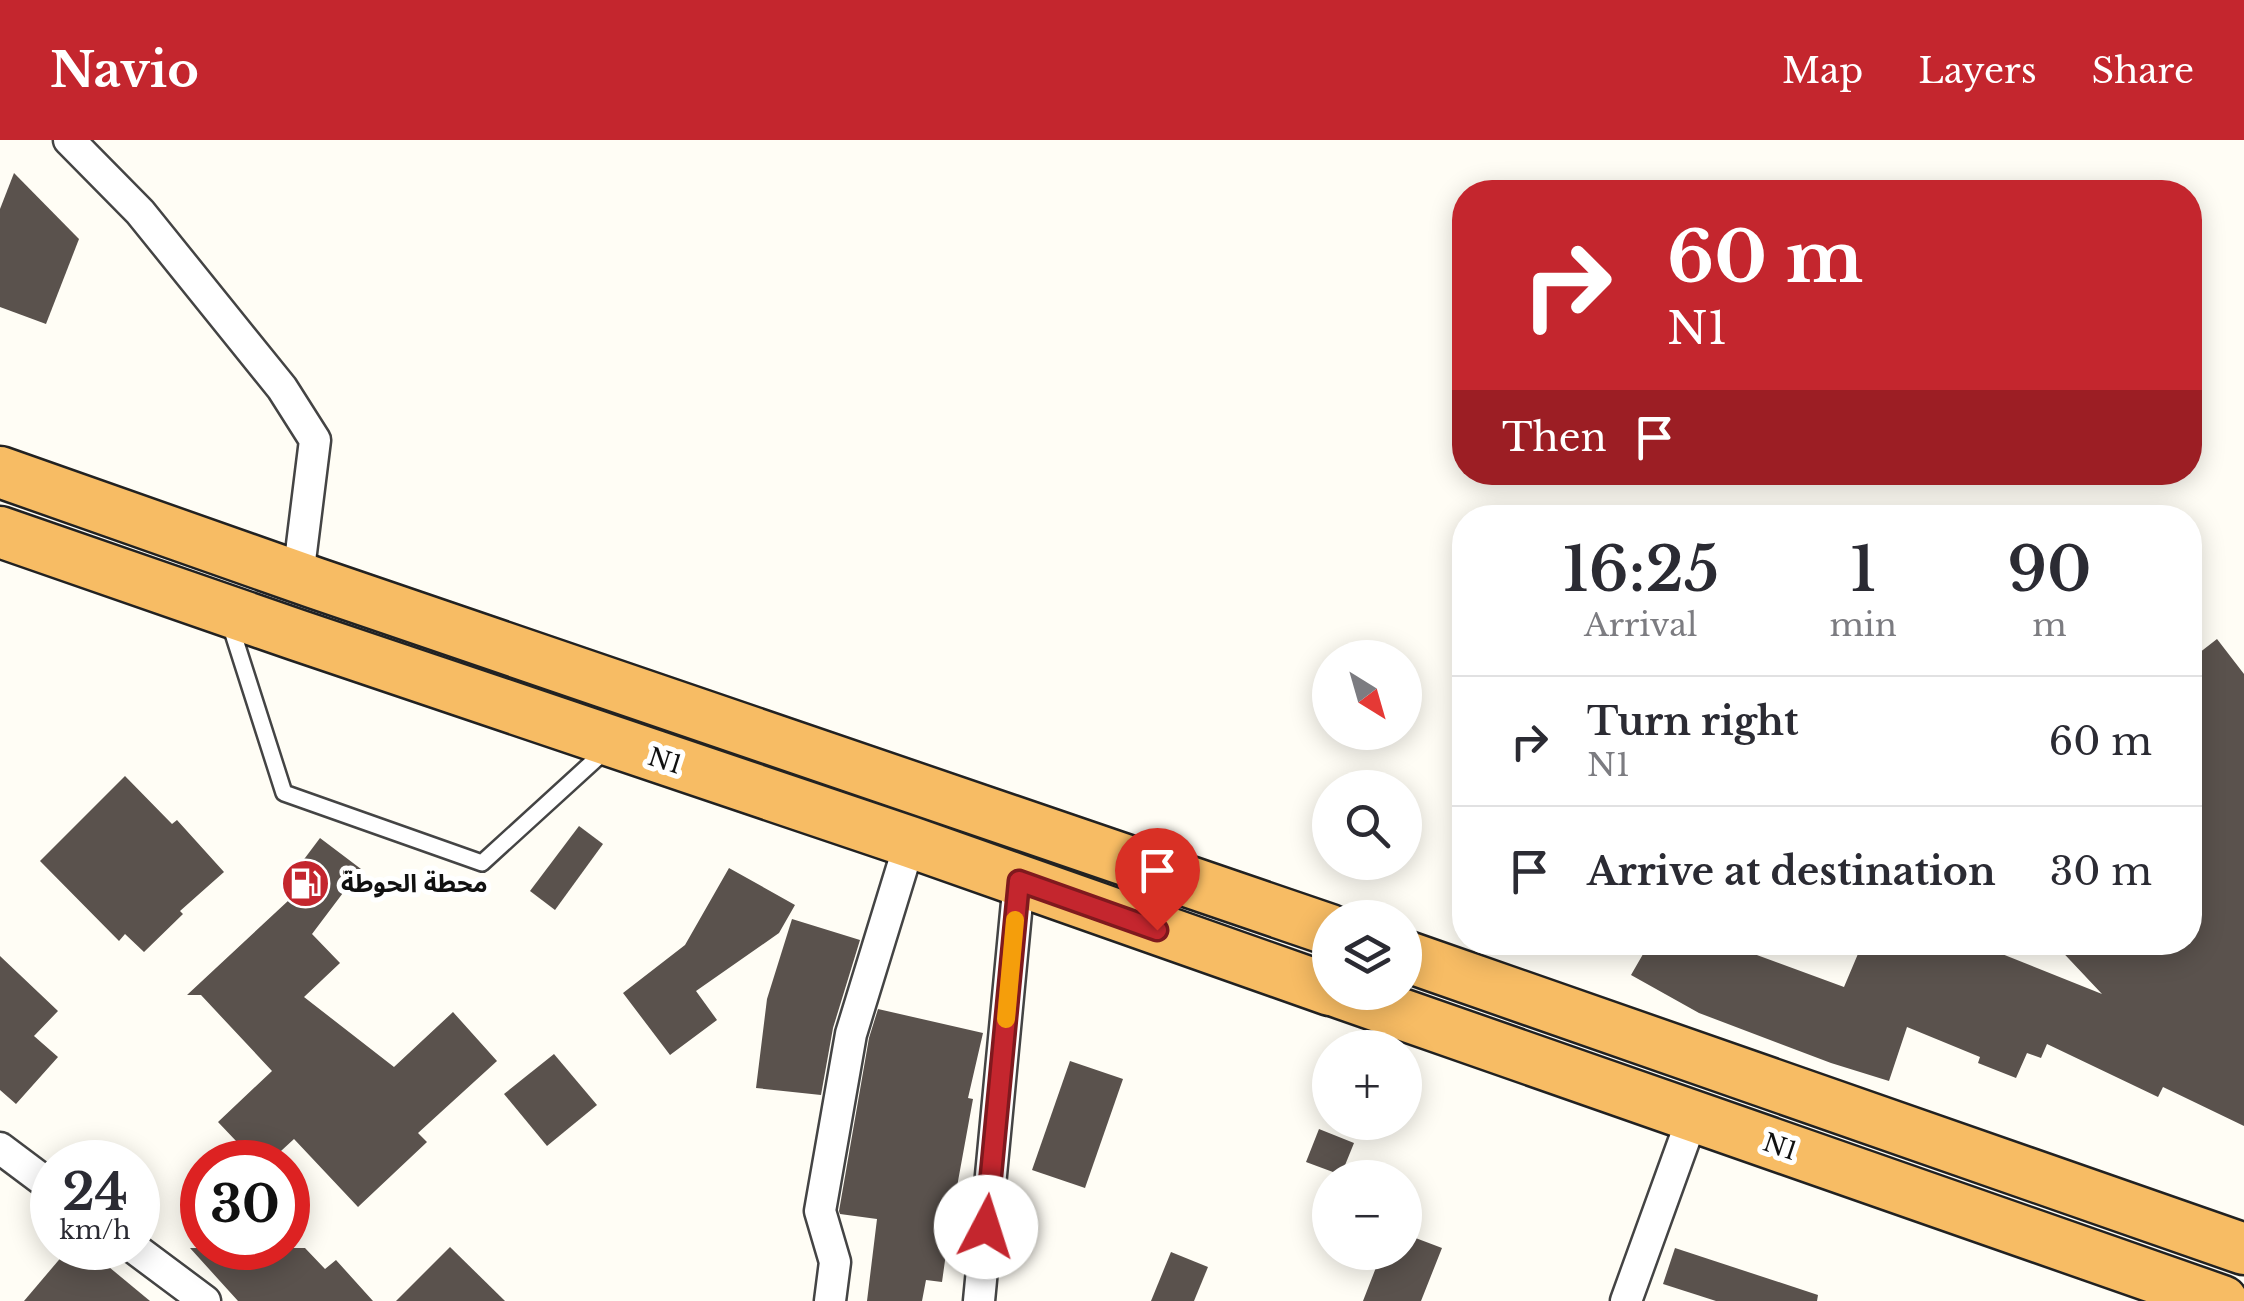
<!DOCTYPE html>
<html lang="en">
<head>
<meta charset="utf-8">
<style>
  body { margin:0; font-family:"Libre Baskerville","Noto Sans Arabic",serif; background:#f2f2f3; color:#2b2b33; height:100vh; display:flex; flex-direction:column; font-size:38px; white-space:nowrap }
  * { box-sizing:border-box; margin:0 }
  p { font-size:32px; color:#7c7c81 }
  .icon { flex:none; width:55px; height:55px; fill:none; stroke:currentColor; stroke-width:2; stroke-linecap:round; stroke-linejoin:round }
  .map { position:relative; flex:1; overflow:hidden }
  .drawer { position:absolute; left:1452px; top:365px; width:750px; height:450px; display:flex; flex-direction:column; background:#fff; border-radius:40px; box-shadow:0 5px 25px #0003 }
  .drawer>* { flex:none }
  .banner { position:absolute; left:1452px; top:40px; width:750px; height:305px; border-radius:40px; box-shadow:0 5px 25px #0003; background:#c4262e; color:#fff; overflow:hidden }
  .needle { width:65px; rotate:143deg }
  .buttons { position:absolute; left:1312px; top:500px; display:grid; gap:20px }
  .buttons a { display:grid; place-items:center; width:110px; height:110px; border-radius:50%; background:#fff; box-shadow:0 5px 25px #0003; font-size:50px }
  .speed { position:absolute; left:30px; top:1000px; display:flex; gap:20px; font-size:50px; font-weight:700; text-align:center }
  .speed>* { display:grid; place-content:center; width:130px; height:130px; border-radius:50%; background:#fff; box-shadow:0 5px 25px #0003; line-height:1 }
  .speed small { font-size:25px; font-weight:400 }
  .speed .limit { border:15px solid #d22; background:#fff; color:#111 }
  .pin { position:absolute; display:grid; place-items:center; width:85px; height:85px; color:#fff; margin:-102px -42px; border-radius:50% 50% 50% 0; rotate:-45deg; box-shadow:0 0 10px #0007 }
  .pin .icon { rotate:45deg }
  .me { position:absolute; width:110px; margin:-55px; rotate:5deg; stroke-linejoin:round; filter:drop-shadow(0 0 8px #0008) }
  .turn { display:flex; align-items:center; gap:35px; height:210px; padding:0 50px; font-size:45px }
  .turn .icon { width:130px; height:130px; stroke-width:2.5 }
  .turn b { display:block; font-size:70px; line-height:85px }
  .then { display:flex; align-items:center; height:95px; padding:0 50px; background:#0003; gap:20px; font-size:38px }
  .eta { display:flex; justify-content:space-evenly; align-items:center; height:170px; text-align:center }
  .eta b { font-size:60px; font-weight:600; line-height:70px }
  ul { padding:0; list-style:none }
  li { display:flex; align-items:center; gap:30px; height:130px; padding:0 50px; border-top:2px solid #e1e1e2 }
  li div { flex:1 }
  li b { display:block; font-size:38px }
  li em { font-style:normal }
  header { display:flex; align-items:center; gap:60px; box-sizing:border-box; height:140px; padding:0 50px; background:#c4262e; color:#fff }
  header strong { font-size:48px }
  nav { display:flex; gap:55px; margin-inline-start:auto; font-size:35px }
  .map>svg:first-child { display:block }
  .building { fill:#5a524d }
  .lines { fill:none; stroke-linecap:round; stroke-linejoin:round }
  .service-casing { stroke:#444; stroke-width:20 }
  .minor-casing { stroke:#444; stroke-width:35 }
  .trunk-casing { stroke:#222; stroke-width:55 }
  .service { stroke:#fff; stroke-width:15 }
  .minor { stroke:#fff; stroke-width:30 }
  .trunk { stroke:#f7bc64; stroke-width:50 }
  .route-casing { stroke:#7f191e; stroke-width:25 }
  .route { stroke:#c4262e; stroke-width:18 }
  .slow { stroke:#f59e0b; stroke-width:18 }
  .labels { text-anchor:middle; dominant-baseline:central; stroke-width:10; stroke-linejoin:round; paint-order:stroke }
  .street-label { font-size:25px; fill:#111; stroke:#fff }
  .poi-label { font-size:25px; font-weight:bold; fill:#111; stroke:#fff; text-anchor:start }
</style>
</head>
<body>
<header>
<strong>Navio</strong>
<nav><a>Map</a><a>Layers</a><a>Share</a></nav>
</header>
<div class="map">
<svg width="2244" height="1161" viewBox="0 0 2244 1161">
  <rect width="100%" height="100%" fill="#fffdf5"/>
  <g class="building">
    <path d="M14,33L79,99L46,184L0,167V69Z"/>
    <path d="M2217,499L2244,534V986L2163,947L2158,957L2047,904L2041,918L2027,913L2016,938L1978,923L1980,917L1907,887L1889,941L1831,923L1699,873L1631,835L1650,802H1751L1746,811L1844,847L1863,802H1972L2102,854L2053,802H2190V520Z"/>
    <path d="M125,636L172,684L177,680L224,732L180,771L183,774L144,812L125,794L119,801L40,721Z"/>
    <path d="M579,686L603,704L555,770L530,751Z"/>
    <path d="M320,698L361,729L312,794L340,823L304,857L394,927L453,872L497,921L418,993L427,1002L358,1067L294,999L269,1022H256L218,982L272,931L201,855H187L303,747L290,738Z"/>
    <path d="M729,728L795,765L779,793L696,851L717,880L670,915L623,853L685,805Z"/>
    <path d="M792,779L860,800L833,888L821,955L756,948L767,859Z"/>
    <path d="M0,816L58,871L34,896L58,917L16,964L0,950Z"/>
    <path d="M878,869L983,893L968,958L973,959L950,1085L942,1142L926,1140L922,1161H867L877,1079L840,1074L839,1071L869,898Z"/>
    <path d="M554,914L597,965L547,1006L504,954Z"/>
    <path d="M1070,921L1123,939L1085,1048L1032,1030Z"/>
    <path d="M1319,989L1354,1003L1341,1035L1306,1022Z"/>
    <path d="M1405,1094L1442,1108L1421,1161H1363L1382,1112H1405Z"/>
    <path d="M450,1107L505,1161H396Z"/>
    <path d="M69,1108H86L150,1161H24Z"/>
    <path d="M190,1108H305L325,1129L336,1120L373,1161H238Z"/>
    <path d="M1675,1108L1818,1155L1817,1161H1716L1663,1144Z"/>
    <path d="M1171,1112L1208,1127L1194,1161H1151Z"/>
  </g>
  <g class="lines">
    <defs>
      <path id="service" d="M230,484L284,653L482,723L607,609"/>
      <g id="minor">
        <path d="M69,0L140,72L282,248L315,300L298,437"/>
        <path d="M0,1008L52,1047"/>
        <path d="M134,1108L205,1161"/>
        <path d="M830,1161L835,1122L820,1071L851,894L910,702"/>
        <path d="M979,1161L1019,741"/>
        <path d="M1626,1161L1693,976"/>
      </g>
      <g id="trunk">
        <path d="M0,332L315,443L1330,790"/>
        <path d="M0,392L297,495L910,702L1330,850"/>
        <path d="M1405,816L2244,1109"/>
        <path d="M1338,852L2222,1161"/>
      </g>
    </defs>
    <use href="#service" class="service-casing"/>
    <use href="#minor" class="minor-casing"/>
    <use href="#trunk" class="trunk-casing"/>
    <use href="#service" class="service"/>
    <use href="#minor" class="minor"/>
    <use href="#trunk" class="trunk"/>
  </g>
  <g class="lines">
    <defs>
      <path id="route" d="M986,1087L1019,741L1157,790"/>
    </defs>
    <use href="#route" class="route-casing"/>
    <use href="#route" class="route"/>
    <path class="slow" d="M1006,879L1015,780"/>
  </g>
  <defs>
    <symbol id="fuel-disc" viewBox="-11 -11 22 22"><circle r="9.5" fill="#c4262e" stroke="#fff"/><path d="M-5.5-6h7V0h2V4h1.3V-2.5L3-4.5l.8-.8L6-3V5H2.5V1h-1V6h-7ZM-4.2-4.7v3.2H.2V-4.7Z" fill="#fff"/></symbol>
  </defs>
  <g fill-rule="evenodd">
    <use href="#fuel-disc" x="278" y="716" width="55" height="55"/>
  </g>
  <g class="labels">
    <g class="street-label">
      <text transform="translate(665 621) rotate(18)">N1</text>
      <text transform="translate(1780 1007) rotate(19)">N1</text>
    </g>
    <g class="poi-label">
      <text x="341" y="743">محطة الحوطة</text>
    </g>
  </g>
</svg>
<div class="buttons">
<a><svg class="needle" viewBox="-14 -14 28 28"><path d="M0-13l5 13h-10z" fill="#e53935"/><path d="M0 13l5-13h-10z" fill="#7c7c81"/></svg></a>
<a><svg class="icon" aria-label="search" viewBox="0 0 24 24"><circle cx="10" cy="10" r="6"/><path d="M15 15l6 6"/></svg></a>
<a><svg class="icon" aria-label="layers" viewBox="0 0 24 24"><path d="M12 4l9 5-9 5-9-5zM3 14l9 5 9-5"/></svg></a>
<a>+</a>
<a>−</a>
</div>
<div class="speed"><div>24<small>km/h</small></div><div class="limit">30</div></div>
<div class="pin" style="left:1157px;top:790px;background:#d93025"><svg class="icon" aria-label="arrive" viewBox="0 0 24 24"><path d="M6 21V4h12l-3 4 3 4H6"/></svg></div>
<svg class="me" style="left:986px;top:1087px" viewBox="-20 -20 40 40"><circle r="19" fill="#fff"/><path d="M0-13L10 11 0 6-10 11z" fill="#c4262e"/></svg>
<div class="banner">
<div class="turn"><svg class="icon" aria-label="right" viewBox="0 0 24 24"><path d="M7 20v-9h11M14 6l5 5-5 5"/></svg><div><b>60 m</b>N1</div></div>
<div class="then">Then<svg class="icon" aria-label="arrive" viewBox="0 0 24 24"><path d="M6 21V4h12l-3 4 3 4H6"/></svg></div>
</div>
<section class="drawer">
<div class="eta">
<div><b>16:25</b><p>Arrival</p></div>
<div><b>1</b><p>min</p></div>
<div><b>90</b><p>m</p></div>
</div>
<ul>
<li><svg class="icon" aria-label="right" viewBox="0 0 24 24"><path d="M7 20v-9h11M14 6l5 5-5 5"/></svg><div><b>Turn right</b><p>N1</p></div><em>60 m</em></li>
<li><svg class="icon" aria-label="arrive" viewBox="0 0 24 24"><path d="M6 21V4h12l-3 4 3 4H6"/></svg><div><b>Arrive at destination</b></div><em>30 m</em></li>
</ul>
</section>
</div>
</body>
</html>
